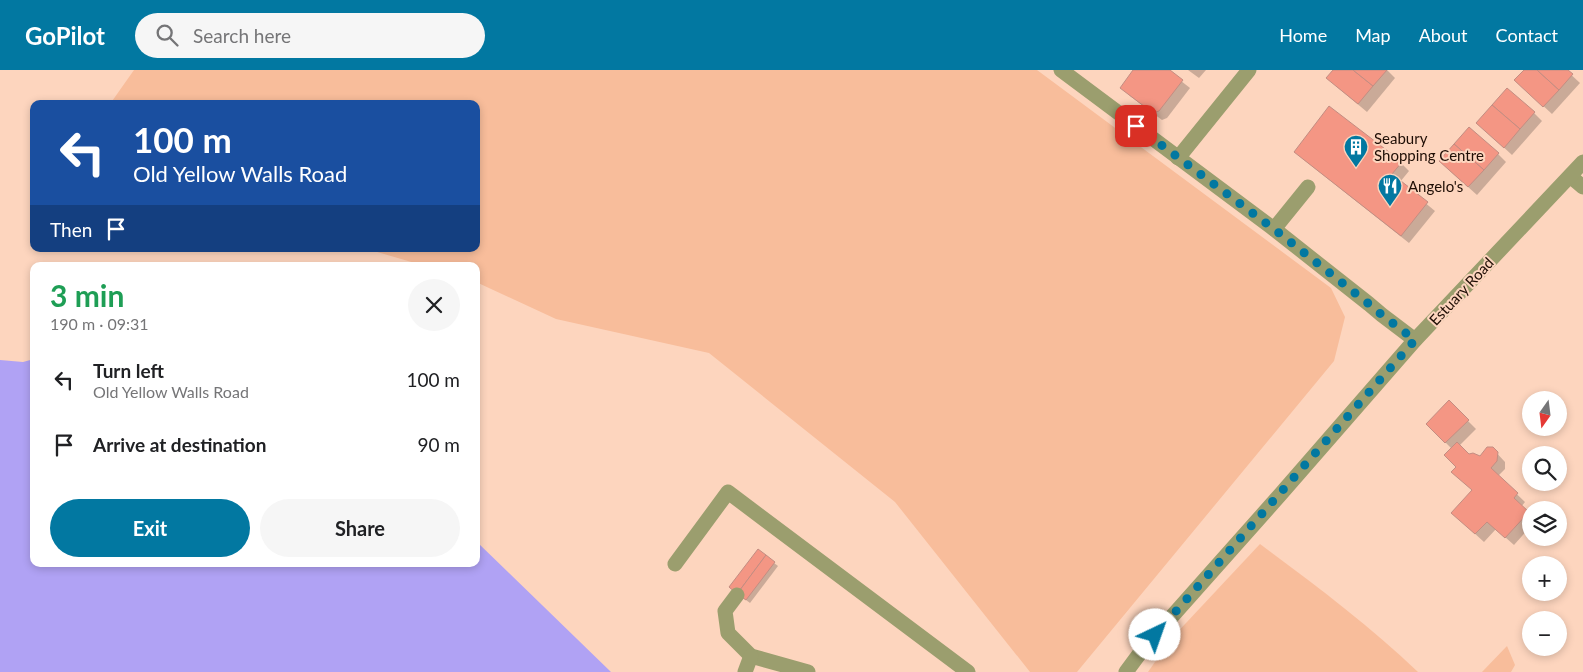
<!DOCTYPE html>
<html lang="en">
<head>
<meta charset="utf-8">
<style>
  body { margin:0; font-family:Lato,sans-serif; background:#f6f6f6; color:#202124; height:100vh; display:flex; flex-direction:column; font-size:19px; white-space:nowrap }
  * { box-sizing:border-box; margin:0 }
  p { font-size:16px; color:#757577 }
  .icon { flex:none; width:28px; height:28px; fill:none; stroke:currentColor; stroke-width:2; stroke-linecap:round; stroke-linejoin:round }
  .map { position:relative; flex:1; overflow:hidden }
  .panel { position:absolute; left:30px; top:192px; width:450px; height:305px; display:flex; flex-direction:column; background:#fff; border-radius:10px; box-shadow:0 2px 8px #0003 }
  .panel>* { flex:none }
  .hud { position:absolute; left:30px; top:30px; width:450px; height:152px; border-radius:10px; box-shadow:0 2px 8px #0003; background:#1a4fa0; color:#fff; overflow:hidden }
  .needle { width:32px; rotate:194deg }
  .fabs { position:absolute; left:1522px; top:321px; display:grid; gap:10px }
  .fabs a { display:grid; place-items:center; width:45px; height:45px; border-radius:50%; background:#fff; box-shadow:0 2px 8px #0003; font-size:25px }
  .pin { position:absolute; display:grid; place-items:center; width:42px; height:42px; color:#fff; margin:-21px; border-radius:10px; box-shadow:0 2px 8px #0006 }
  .me { position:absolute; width:55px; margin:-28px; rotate:42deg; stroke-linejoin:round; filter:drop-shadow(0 0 4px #0008) }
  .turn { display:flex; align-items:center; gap:18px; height:105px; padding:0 20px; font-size:22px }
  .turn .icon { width:65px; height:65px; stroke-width:2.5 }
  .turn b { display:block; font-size:35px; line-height:42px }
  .then { display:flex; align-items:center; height:48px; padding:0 20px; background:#0003; gap:10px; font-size:19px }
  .round { display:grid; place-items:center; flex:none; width:52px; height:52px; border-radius:26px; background:#f6f6f6 }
  .summary { display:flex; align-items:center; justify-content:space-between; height:85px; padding:0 20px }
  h1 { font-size:30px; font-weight:700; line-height:38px; color:#1e9e55 }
  .cta { display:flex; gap:10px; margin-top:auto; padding:10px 20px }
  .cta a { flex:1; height:58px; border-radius:30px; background:#0278a1; color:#fff; font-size:20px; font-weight:700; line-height:58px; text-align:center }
  .cta a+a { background:#f6f6f6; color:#202124 }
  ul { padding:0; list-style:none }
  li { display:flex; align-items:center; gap:15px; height:65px; padding:0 20px }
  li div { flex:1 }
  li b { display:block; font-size:19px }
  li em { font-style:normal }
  header { display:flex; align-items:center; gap:30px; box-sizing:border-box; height:70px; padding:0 25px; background:#0278a1; color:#fff }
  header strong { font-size:24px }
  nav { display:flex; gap:28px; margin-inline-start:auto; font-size:18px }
  .search { width:350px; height:45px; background:#f6f6f6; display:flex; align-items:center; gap:12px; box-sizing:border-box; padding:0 18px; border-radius:28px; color:#757577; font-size:19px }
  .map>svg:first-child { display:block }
  .green { fill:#f8bd9b }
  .water { fill:#b0a2f4 }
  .shadow { fill:#0003 }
  .building { fill:#f49684; stroke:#c38d82 }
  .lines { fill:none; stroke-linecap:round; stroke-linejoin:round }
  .minor { stroke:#9b9e6e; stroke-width:15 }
  .route { stroke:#0278a1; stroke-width:9; stroke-dasharray:0 16.2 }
  .labels { text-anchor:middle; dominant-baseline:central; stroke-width:4; stroke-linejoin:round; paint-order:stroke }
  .poi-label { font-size:15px; fill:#1f0e05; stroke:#fdd5be; text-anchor:start }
  .street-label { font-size:15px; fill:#1f0e05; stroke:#fdd5be }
</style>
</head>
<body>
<header>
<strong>GoPilot</strong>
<div class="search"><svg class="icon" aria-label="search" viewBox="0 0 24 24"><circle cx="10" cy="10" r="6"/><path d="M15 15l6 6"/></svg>Search here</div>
<nav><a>Home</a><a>Map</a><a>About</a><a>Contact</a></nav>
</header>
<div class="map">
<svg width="1583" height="602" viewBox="0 0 1583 602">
  <rect width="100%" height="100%" fill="#fdd5be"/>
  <g class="green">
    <path d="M134,0H1037L1331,218L1345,247L1334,291L1077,602H1030L895,432L709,283L556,249L476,212V196H425L367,179H476V34H110Z"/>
    <path d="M1260,474C1314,514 1369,555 1418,602H1148L1171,569Z"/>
    <path d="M1507,576L1515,595L1511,602H1482Z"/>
  </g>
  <path class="water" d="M34,289V494H476V471L611,602H0V290L23,292Z"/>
  <g class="shadow">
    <path d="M1135,0H1167L1190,18L1167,48L1162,50L1130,26L1122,18Z"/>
    <path d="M1188,0H1206L1199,8Z"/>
    <path d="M1334,0H1387L1395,8L1367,42L1336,16Z"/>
    <path d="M1525,0H1566L1580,13L1552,44L1524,18Z"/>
    <path d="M1534,43L1542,51L1512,85L1486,61Z"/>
    <path d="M1295,81L1401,93L1409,101L1400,112L1435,141L1409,173L1303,89Z"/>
    <path d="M1498,84L1506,92L1477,125L1448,99Z"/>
    <path d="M1449,332L1476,359L1459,376L1469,385L1480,387L1492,378L1505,392V399L1498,406L1525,432L1521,437L1531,446V456L1514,475L1496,459L1484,472L1461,451L1473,421L1458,397L1452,379L1427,354Z"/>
    <path d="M774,493L778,496L750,533L734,521Z"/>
  </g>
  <g class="building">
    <path d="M1133,0H1170L1183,10L1159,41L1153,43L1120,18Z"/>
    <path d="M1333,0H1353L1373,16L1358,34L1326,8Z"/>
    <path d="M1353,0H1387L1373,16Z"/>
    <path d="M1524,0H1537L1559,20L1543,37L1514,10Z"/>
    <path d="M1537,0H1568L1573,4L1559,20Z"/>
    <path d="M1507,18L1535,42L1520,59L1492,35Z"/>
    <path d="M1492,35L1520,59L1504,78L1476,53Z"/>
    <path d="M1329,36L1402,92L1392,104L1428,132L1401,166L1294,82Z"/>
    <path d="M1469,57L1499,83L1484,100L1454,74Z"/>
    <path d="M1454,74L1484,100L1468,117L1439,91Z"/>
    <path d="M1449,330L1469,350L1445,373L1426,354Z"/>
    <path d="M1457,372L1469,384L1473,383L1480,386L1487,377H1493L1498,382L1497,391L1491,398L1518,423L1514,428L1529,442L1505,468L1487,452L1475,464L1451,443L1472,420L1451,402L1456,397L1444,385Z"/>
    <path d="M758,479L766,485L737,524L729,517Z"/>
    <path d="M766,485L775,492L746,530L737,524Z"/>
  </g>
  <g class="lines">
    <g class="minor">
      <path d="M1061,0L1274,159L1369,234L1382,245L1415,270"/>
      <path d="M1178,88L1249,0"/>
      <path d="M1570,106L1583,117"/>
      <path d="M1274,159L1308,117"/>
      <path d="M675,494L728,422L968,602"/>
      <path d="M737,525L725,541L728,563L751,586L808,602"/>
      <path d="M745,602L751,586"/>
      <path d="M1126,602L1143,579L1279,426L1415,270L1583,92"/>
    </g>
  </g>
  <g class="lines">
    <path class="route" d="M1136,56L1274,159L1369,234L1382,245L1415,270L1155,565"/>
  </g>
  <defs>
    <symbol id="building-pin" viewBox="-11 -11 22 30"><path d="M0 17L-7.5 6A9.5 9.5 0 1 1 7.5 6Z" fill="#0278a1" stroke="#fdd5be"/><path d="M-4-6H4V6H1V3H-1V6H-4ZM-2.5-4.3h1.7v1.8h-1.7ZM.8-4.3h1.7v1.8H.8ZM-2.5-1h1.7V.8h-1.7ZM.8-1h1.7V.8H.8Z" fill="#fff"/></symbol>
    <symbol id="restaurant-pin" viewBox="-11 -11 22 30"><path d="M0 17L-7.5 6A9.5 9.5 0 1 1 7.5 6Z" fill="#0278a1" stroke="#fdd5be"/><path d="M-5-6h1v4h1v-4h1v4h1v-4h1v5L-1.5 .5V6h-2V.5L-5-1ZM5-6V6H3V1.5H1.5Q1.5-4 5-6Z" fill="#fff"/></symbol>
  </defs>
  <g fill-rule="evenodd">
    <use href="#building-pin" x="1342" y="63" width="28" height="38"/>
    <use href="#restaurant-pin" x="1376" y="102" width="28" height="38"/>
  </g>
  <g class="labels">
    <g class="poi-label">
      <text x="1374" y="68">Seabury<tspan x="1374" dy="17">Shopping Centre</tspan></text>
      <text x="1408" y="116">Angelo's</text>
    </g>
    <g class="street-label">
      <text transform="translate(1461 221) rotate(-47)">Estuary Road</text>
    </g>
  </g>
</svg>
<div class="fabs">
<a><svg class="needle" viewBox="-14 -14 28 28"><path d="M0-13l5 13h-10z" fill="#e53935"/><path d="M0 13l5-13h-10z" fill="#757577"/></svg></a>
<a><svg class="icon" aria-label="search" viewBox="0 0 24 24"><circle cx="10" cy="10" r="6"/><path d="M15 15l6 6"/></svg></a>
<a><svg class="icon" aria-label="layers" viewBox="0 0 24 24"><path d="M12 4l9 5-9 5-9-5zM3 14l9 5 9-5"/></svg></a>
<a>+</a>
<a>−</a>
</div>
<div class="pin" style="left:1136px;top:56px;background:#d93025"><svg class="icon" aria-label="arrive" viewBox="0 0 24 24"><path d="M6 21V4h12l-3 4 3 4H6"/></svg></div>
<svg class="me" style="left:1155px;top:565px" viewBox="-20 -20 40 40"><circle r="19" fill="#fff"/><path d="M0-13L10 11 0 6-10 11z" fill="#0278a1"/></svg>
<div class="hud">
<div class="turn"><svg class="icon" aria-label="left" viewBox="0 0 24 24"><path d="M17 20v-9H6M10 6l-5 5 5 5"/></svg><div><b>100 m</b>Old Yellow Walls Road</div></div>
<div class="then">Then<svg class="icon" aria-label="arrive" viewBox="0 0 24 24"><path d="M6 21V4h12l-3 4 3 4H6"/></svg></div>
</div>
<section class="panel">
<div class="summary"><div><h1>3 min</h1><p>190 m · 09:31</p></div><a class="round"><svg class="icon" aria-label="close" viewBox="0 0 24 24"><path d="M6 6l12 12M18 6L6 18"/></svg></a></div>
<ul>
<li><svg class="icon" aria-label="left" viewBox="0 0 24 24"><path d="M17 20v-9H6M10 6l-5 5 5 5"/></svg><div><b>Turn left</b><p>Old Yellow Walls Road</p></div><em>100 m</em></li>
<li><svg class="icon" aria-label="arrive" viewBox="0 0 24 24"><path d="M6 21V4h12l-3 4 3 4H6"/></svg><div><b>Arrive at destination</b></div><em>90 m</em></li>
</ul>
<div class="cta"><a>Exit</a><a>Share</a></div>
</section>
</div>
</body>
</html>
